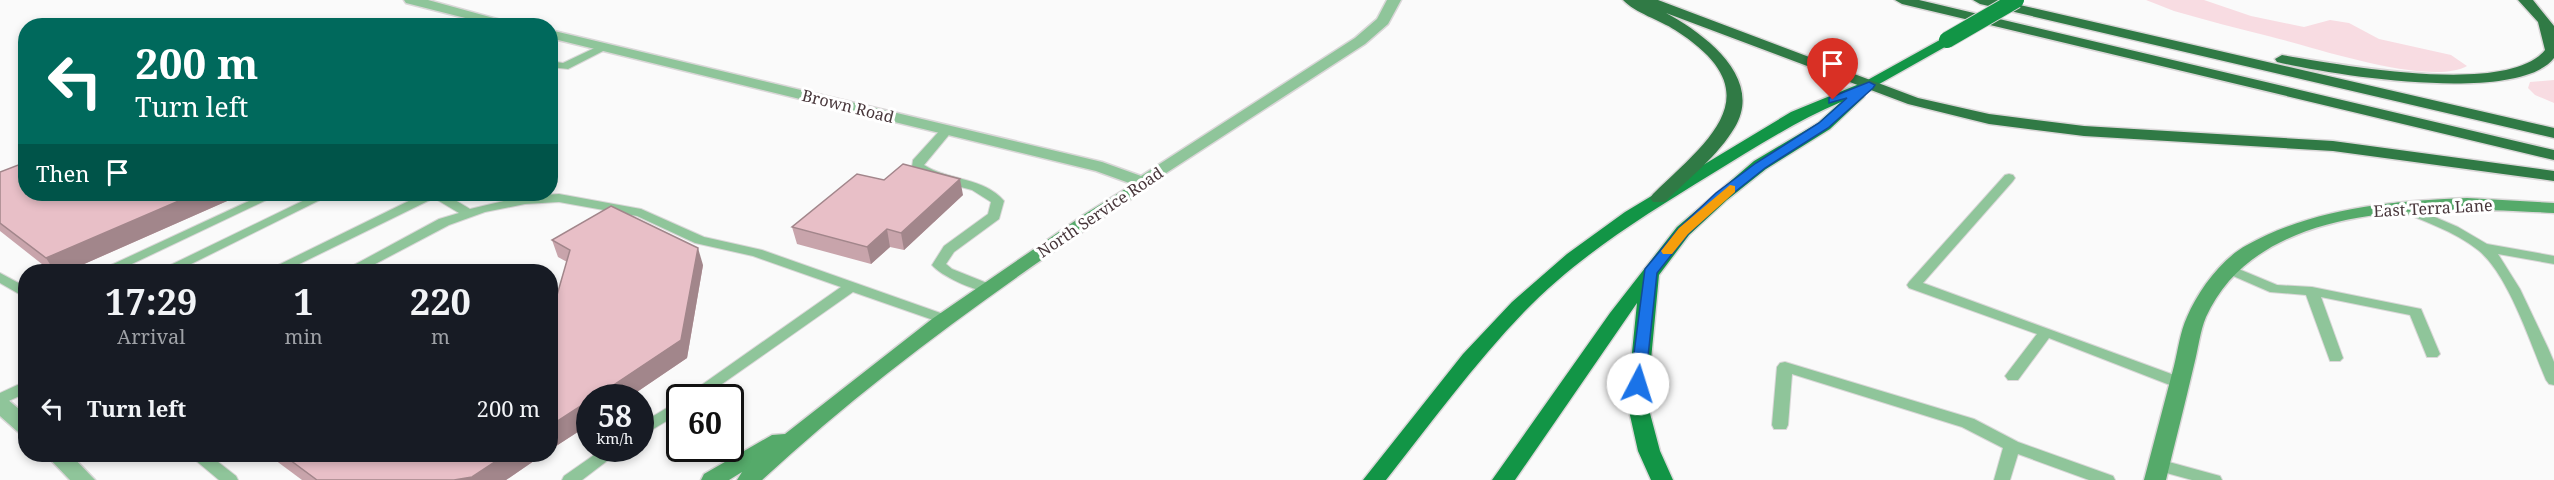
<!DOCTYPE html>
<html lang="en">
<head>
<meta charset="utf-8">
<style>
  body { margin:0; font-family:"Noto Serif",serif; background:#20242c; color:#f1f3f6; height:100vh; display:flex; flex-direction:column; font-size:22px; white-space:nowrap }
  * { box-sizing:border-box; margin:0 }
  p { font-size:20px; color:#9ea1a6 }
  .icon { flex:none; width:33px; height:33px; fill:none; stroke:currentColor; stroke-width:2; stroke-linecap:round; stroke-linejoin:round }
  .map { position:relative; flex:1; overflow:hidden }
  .sheet { position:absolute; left:18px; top:264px; width:540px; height:198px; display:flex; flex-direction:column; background:#171b24; border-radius:24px; box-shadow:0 3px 9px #0003 }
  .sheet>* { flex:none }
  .banner { position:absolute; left:18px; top:18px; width:540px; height:183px; border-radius:24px; box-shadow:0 3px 9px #0003; background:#00695c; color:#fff; overflow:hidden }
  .speed { position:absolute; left:576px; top:384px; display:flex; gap:12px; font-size:30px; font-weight:700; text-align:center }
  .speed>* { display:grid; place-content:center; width:78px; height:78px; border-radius:50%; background:#171b24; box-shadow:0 3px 9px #0003; line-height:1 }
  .speed small { font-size:15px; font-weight:400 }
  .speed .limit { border:3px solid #111; border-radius:9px; background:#fff; color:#111 }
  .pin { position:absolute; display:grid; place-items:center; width:51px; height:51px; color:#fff; margin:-62px -26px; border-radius:50% 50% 50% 0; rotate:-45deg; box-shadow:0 0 6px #0007 }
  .pin .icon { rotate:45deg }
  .me { position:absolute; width:66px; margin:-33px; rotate:5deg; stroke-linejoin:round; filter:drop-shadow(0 0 4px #0008) }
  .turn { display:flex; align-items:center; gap:21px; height:126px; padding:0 18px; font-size:27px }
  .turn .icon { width:78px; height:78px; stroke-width:2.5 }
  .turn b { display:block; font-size:42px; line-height:51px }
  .then { display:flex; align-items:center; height:57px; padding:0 18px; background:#0003; gap:12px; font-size:22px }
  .eta { display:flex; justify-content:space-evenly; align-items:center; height:102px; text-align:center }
  .eta b { font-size:36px; font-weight:700; line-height:42px }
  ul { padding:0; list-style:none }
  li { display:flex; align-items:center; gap:18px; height:84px; padding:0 18px }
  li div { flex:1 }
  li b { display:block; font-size:22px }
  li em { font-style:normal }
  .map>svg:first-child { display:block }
  .green { fill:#f8dce2 }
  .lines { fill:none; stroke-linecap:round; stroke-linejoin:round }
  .lane-casing { stroke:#dad7d8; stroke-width:2 }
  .street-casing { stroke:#dad7d8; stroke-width:3 }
  .secondary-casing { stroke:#dad7d8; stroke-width:3 }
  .primary-casing { stroke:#dad7d8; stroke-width:3 }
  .highway-casing { stroke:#dad7d8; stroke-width:3 }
  .lane { fill:#8fc59a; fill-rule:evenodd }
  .street { fill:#8fc59a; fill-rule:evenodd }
  .secondary { fill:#55aa6a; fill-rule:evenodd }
  .primary { fill:#129546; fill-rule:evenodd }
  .highway { fill:#307a45; fill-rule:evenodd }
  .primary-bridge-casing { stroke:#dad7d8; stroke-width:18; stroke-linecap:butt }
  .primary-bridge { stroke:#129546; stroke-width:16 }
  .wall { fill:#c8a4ab }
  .shaded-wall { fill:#a2868b }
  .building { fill:#e8bfc7; stroke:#a2868b; stroke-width:1.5 }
  .route { fill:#1a73e8; stroke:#114b97; stroke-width:1.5 }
  .slow { fill:#f59e0b }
  .labels { text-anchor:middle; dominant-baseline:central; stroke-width:6; stroke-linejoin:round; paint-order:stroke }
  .street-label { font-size:16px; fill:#48373b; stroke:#fff }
</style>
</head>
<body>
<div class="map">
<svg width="2554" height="480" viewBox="0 0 2554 480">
  <rect width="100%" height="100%" fill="#fafafa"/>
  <g class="green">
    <path d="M2146,0H2204L2251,16L2304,27L2330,20L2349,23L2379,39L2451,55L2467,66C2430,87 2313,47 2272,37C2239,29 2206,20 2174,11Z"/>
    <path d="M2554,80V103L2535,95L2528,88L2530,82Z"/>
  </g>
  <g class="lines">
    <defs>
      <g id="lane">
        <path d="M603,44L608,47L607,49L568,69L550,67V61L563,63Z"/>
        <path d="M947,126L953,130L924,165C949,181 984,177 1004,201L999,219L954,252L946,264L952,269L992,285L994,288L992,291C979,294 941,276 932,265L944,246L988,214L991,202L972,190L931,179L912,167L913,160L943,127Z"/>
        <path d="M2009,174L2013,175L2015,178L2013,181L1923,283L2185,379L2188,383L2185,387H2175L2049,338L2018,380H2008L2005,376L2008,372L2037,334L1909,288L1907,285L1909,282L2005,175Z"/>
        <path d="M264,194H279L115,272H96Z"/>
        <path d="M317,194H332L175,272H156Z"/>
        <path d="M423,194H445L470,209L525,196L559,194L641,209L704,237L762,250L949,316L951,319L949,322H939L853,292L702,398H683L841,287L753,256L695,243L637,216L559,202L525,204L485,212L449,225L360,272H341L439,219L459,213L434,198L283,272H264Z"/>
        <path d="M2400,202L2458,227L2487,244L2554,256V264L2498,254L2520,289L2548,348L2554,362V385L2549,384L2546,380C2530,343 2509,275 2478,250C2454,231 2423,221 2395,209L2393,206L2395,203Z"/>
        <path d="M2229,265L2277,285L2312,287L2421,309L2440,354L2437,357H2427L2410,315L2321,297L2343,358L2340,361H2330L2306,295L2270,292L2224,272L2222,269L2224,266Z"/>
        <path d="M0,273L26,287V298L0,283Z"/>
        <path d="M1785,362L1974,419L2018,442L2113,476L2115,480H2089L2018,454L2010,480H1994L2003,448L1962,427L1792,374L1788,425L1786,429H1774L1772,425L1777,367L1780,363Z"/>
        <path d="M26,381V393L0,405V393Z"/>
        <path d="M680,400V413L640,437V424Z"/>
        <path d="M604,448H624L582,480H562L564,476Z"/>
        <path d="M188,454H208L236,476L238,480H219Z"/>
        <path d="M2158,459L2220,476L2222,480H2192L2152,469L2150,465L2152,461Z"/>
      </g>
      <g id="street">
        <path d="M404,0H428L523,26H497L406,3Z"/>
        <path d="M1387,0H1401L1388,24L1365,44L1143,188L1096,171L550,38V30L1102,162L1141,176L1355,38L1377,19Z"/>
        <path d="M0,397L7,399L26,415V434L18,432L0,416Z"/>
        <path d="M45,454H70L95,480H70Z"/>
      </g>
      <g id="secondary">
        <path d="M1143,178L1151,183L1149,187C1014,277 882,369 762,480H737L742,472L729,480H701L704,474L772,435L785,434L932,319L1085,214Z"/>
        <path d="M2467,198L2554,203V213C2444,207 2261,196 2206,317C2200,331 2198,350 2194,365C2185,404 2175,442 2166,480H2144C2154,442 2164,404 2174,366C2178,350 2180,332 2187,317C2198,291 2221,259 2247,245C2314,208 2392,201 2467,198Z"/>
      </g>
      <path id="primary" d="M1947,36L1952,37L1954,40L1952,43L1865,92L1864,97L1830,129L1766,169L1727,200L1689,235L1659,275L1647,402L1660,451L1673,480H1651L1638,451L1627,402L1637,303L1515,480H1492L1610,313L1677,227L1754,161L1818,123L1841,102C1794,122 1753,149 1710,175C1645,215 1578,256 1524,312C1474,364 1431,423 1386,480H1363L1463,354L1512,302L1567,254L1625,212L1791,112L1864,82Z"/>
      <g id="highway">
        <path d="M1623,0H1658L1918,98L1989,114L2084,126L2333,141L2554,171V181L2333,151L2084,136L1989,124L1908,104L1666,13C1703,33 1764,77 1735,127C1718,156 1689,178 1665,202H1653L1650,198L1653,194C1710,139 1774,93 1675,30C1660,20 1635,13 1623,0Z"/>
        <path d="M1895,0H1919L2554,150V160L1902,4Z"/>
        <path d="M1973,0H1998L2554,128V138L1980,4Z"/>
        <path d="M2518,0H2533L2554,26V58C2518,105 2330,75 2277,62L2275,59L2282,55C2337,64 2507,97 2545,50L2538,22Z"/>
      </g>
    </defs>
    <use href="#lane" class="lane-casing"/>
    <use href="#street" class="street-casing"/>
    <use href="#secondary" class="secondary-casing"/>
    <use href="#primary" class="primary-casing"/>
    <use href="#highway" class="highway-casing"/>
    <use href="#lane" class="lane"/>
    <use href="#street" class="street"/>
    <use href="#secondary" class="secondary"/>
    <use href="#primary" class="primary"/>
    <use href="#highway" class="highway"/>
    <defs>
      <path id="primary-bridge" d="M1947,40L2016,0"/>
    </defs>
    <use href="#primary-bridge" class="primary-bridge-casing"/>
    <use href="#primary-bridge" class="primary-bridge"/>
  </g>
  <g class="wall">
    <path d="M0,172L26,194H243L66,272H52L0,231Z"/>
    <path d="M884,180L963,195L904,250L890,247L871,264L797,244L792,227Z"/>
    <path d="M552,240L703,265L687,358L628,398H590V424L550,450V311L553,309L567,262L558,257Z"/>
    <path d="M267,454H544L506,480H302Z"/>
  </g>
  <g class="shaded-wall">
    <path d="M960,179L963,195L904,250L901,233Z"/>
    <path d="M195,194H243L66,272H55L46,258Z"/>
    <path d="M887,229L890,247L871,264L867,247Z"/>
    <path d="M698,248L703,265L687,358L628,398H594Z"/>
    <path d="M590,400V424L550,450V426Z"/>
    <path d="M507,454H544L506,480H454Z"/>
  </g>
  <g class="building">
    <path d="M26,162V194H195L46,258L0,223V172Z"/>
    <path d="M903,164L960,179L901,233L887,229L867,247L792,227L857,174L884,180Z"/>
    <path d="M611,206L698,248L681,340L594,398H590V400L550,426V311L553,309L570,250L552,240Z"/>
    <path d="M282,454H507L472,477L454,480H317Z"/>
  </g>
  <path class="route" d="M1869,82L1875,85L1873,88L1828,128L1765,168L1726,199L1688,234L1657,273L1645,384L1643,388H1632L1630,384L1645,269L1679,228L1716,193L1756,163L1819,123L1847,98L1829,103V98Z"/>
  <path class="slow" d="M1730,185L1735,186V192L1688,234L1672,254H1663L1661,251L1679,228Z"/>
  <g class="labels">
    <g class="street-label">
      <text transform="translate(848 106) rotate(14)">Brown Road</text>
      <text transform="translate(2433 208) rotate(-3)">East Terra Lane</text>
      <text transform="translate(1100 212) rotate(-34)">North Service Road</text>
    </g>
  </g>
</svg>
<div class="speed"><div>58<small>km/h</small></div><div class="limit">60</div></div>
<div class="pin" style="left:1833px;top:100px;background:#d93025"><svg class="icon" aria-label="arrive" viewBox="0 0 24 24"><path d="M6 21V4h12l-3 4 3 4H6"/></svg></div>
<svg class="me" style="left:1638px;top:384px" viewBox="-20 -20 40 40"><circle r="19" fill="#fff"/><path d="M0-13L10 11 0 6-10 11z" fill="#1a73e8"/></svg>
<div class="banner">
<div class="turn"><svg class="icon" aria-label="left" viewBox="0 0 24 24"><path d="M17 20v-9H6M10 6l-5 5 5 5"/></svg><div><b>200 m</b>Turn left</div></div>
<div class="then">Then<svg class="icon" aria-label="arrive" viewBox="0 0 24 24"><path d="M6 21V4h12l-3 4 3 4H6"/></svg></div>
</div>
<section class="sheet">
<div class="eta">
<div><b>17:29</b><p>Arrival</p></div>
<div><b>1</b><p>min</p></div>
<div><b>220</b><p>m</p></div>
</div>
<ul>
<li><svg class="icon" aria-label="left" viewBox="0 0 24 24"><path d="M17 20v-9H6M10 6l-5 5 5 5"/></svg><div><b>Turn left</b></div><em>200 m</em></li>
</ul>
</section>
</div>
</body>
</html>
